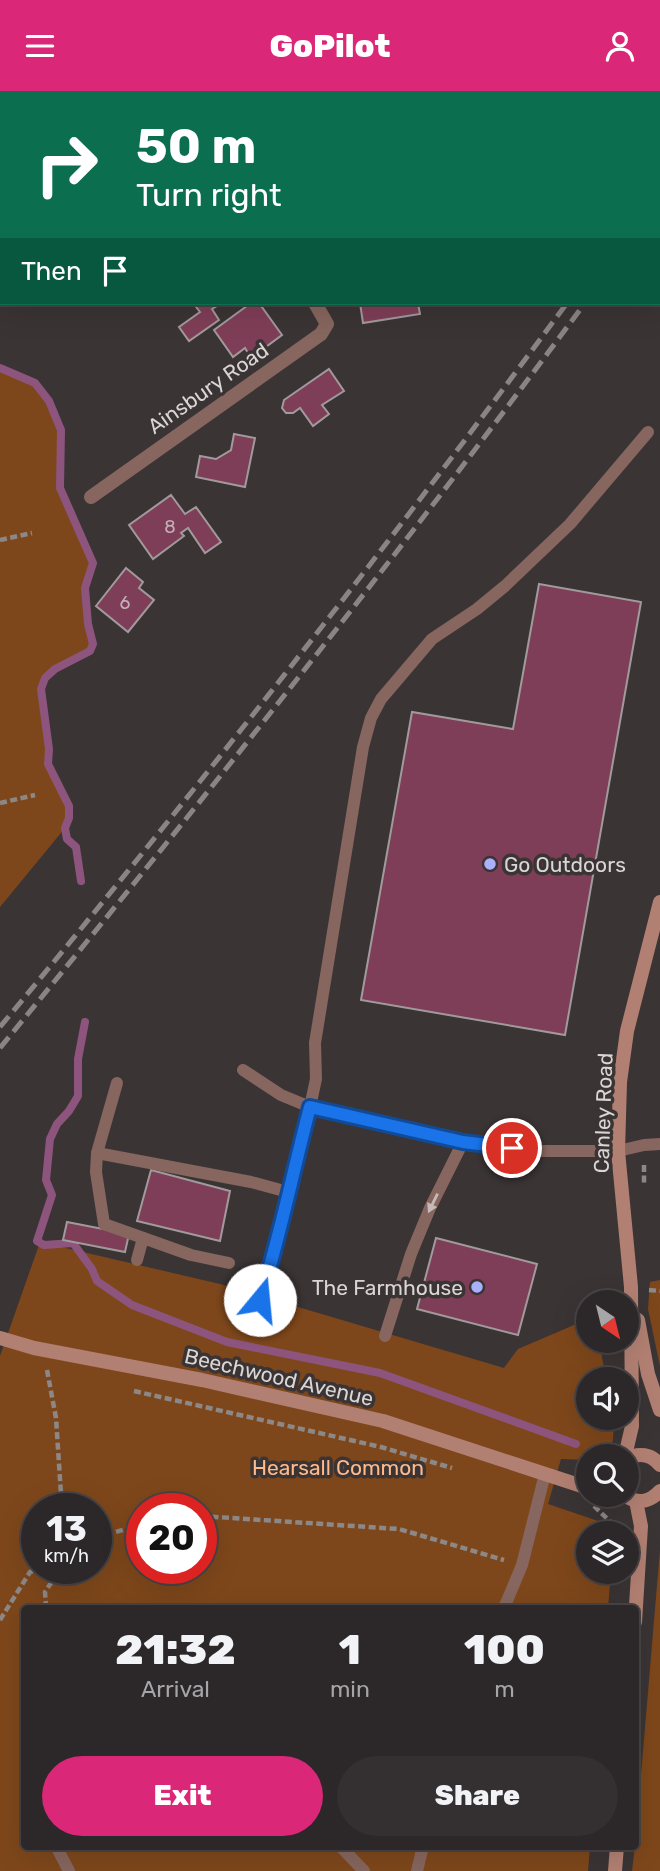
<!DOCTYPE html>
<html lang="en">
<head>
<meta charset="utf-8">
<style>
  body { margin:0; font-family:Rubik,sans-serif; background:#342f30; color:#f1f3f6; height:100vh; display:flex; flex-direction:column; font-size:26px; white-space:nowrap }
  * { box-sizing:border-box; margin:0 }
  p { font-size:23px; color:#a6a5a8 }
  .icon { flex:none; width:38px; height:38px; fill:none; stroke:currentColor; stroke-width:2; stroke-linecap:round; stroke-linejoin:round }
  .map { position:relative; flex:1; overflow:hidden }
  .drawer { position:absolute; left:21px; top:1514px; width:618px; height:245px; display:flex; flex-direction:column; background:#2c2728; border-radius:7px; box-shadow:0 7px 28px #0002,0 0 0 2px #484445 }
  .drawer>* { flex:none }
  .top-card { position:absolute; left:0px; top:0px; width:662px; height:214px; box-shadow:0 7px 28px #0002,0 0 0 2px #484445; background:#0b6e4f; color:#fff; overflow:hidden }
  .needle { width:46px; rotate:145deg }
  .fabs { position:absolute; left:576px; top:1199px; display:grid; gap:14px }
  .fabs a { display:grid; place-items:center; width:63px; height:63px; border-radius:50%; background:#2c2728; box-shadow:0 7px 28px #0002,0 0 0 2px #484445; font-size:35px }
  .speed { position:absolute; left:21px; top:1402px; display:flex; gap:14px; font-size:35px; font-weight:700; text-align:center }
  .speed>* { display:grid; place-content:center; width:91px; height:91px; border-radius:50%; background:#2c2728; box-shadow:0 7px 28px #0002,0 0 0 2px #484445; line-height:1 }
  .speed small { font-size:18px; font-weight:400 }
  .speed .limit { border:10px solid #d22; background:#fff; color:#111 }
  .pin { position:absolute; display:grid; place-items:center; width:60px; height:60px; color:#fff; margin:-30px; border:4px solid #fff; border-radius:50%; box-shadow:0 2px 7px #0007 }
  .me { position:absolute; width:77px; margin:-38px; rotate:17deg; stroke-linejoin:round; filter:drop-shadow(0 0 5px #0008) }
  .turn { display:flex; align-items:center; gap:24px; height:147px; padding:0 21px; font-size:32px }
  .turn .icon { width:91px; height:91px; stroke-width:2.5 }
  .turn b { display:block; font-size:49px; line-height:60px }
  .then { display:flex; align-items:center; height:66px; padding:0 21px; background:#0003; gap:14px; font-size:26px }
  .eta { display:flex; justify-content:space-evenly; align-items:center; height:119px; text-align:center }
  .eta b { font-size:42px; font-weight:800; line-height:49px }
  .primary-button { display:flex; gap:14px; margin-top:auto; padding:14px 21px }
  .primary-button a { flex:1; height:80px; border-radius:42px; background:#db2777; color:#fff; font-size:28px; font-weight:800; line-height:80px; text-align:center }
  .primary-button a+a { background:#342f30; color:#f1f3f6 }
  header { display:flex; justify-content:space-between; align-items:center; height:91px; padding:0 21px; background:#db2777; color:#fff; font-size:32px; font-weight:800 }
  .map>svg:first-child { display:block }
  .green { fill:#7e471b; fill-rule:evenodd }
  .lines { fill:none; stroke-linecap:round; stroke-linejoin:round }
  .stream { stroke:#8d547d; stroke-width:8 }
  .building { fill:#7f3e57; stroke:#a19a9c; stroke-width:2 }
  .path { stroke:#8d8888; stroke-width:4.5; stroke-dasharray:7 3.5; stroke-linecap:butt }
  .lane { stroke:#86665e; stroke-width:12 }
  .street { stroke:#86665e; stroke-width:14 }
  .secondary { stroke:#b28073; stroke-width:14 }
  .rail { stroke:#8a8585; stroke-width:5; stroke-dasharray:14 7; stroke-linecap:butt }
  .oneway { fill:#c5bab8 }
  .route-casing { stroke:#114b97; stroke-width:18 }
  .route { stroke:#1a73e8; stroke-width:12 }
  .poi-dot { fill:#aab0fc; stroke:#3b3435; stroke-width:2.5 }
  .labels { text-anchor:middle; dominant-baseline:central; stroke-width:7; stroke-linejoin:round; paint-order:stroke }
  .number-label { font-size:18px; fill:#c3b0b6 }
  .street-label { font-size:21px; fill:#dad6d6; stroke:#3b3435 }
  .poi-label { font-size:21px; fill:#dad6d6; stroke:#3b3435; text-anchor:start }
  .park-label { font-size:21px; fill:#feba8b; stroke:#3b3435 }
</style>
</head>
<body>
<header><svg class="icon" aria-label="menu" viewBox="0 0 24 24"><path d="M4 6h16M4 12h16M4 18h16"/></svg>GoPilot<svg class="icon" aria-label="person" viewBox="0 0 24 24"><circle cx="12" cy="8" r="4"/><path d="M4 21q1-7 8-7t8 7"/></svg></header>
<div class="map">
<svg width="660" height="1780" viewBox="0 0 660 1780">
  <rect width="100%" height="100%" fill="#3b3435"/>
  <g class="green">
    <path d="M0,277L35,292L49,310L61,339L60,397L93,472C86,492 86,509 88,530C89,538 95,549 92,556C89,564 77,567 70,570C31,587 42,607 47,641C49,652 47,663 48,673C53,701 78,705 65,737L0,816Z"/>
    <path d="M40,1151L220,1193L504,1277L518,1258L588,1228V1250H599L606,1288H588V1326L612,1327C615,1349 615,1365 588,1365V1369L561,1368L548,1413L604,1432L609,1435L613,1442H588V1480L611,1481L608,1517H24V1755H590L588,1780H0V1265ZM37,1418H96V1477H37ZM142,1418H201V1477H142Z"/>
    <path d="M660,1189V1275L648,1218L650,1191Z"/>
    <path d="M660,1459V1780H632L635,1755Z"/>
  </g>
  <g class="lines">
    <g class="stream">
      <path d="M0,277L35,292L49,310L61,339L60,397L93,472L85,497L88,533L93,553L90,560L55,578L45,587L41,598L49,658L48,673L69,715V727L65,737L67,748L76,756L81,790"/>
      <path d="M85,931L78,968V1005L69,1020L57,1033L50,1048L46,1089L52,1104L37,1150L44,1154L73,1152L92,1178L97,1190L132,1214L227,1251L380,1282L576,1353"/>
    </g>
  </g>
  <g class="building">
    <path d="M193,212H222L212,218L219,229L189,250L179,236L200,221Z"/>
    <path d="M251,212H259L282,244L251,267L245,257L233,266L214,239Z"/>
    <path d="M360,212H418L420,223L363,232Z"/>
    <path d="M329,278L344,300L322,314L329,323L313,335L300,317L293,322H286L282,317L284,309Z"/>
    <path d="M234,343L255,347L245,396L196,386L200,365L216,368L231,359Z"/>
    <path d="M171,404L185,423L196,416L221,451L205,462L188,437L181,442L184,445L153,468L129,434Z"/>
    <path d="M126,477L143,491L139,497L154,509L128,541L96,515Z"/>
    <path d="M539,493L641,511L565,944L361,909L412,621L513,638Z"/>
    <path d="M151,1079L230,1100L220,1150L137,1130Z"/>
    <path d="M67,1131L129,1143L125,1161L63,1149Z"/>
    <path d="M436,1147L537,1173L518,1244L417,1218Z"/>
  </g>
  <g class="lines">
    <g class="path">
      <path d="M0,449L32,442"/>
      <path d="M0,712L35,704"/>
      <path d="M644,1074V1093"/>
      <path d="M649,1199L660,1200"/>
      <path d="M47,1279L56,1327L62,1418"/>
      <path d="M134,1300L381,1356L452,1377"/>
      <path d="M594,1415L620,1440"/>
      <path d="M201,1425L399,1438L504,1469"/>
      <path d="M96,1447L142,1433"/>
      <path d="M46,1517L45,1501L61,1477"/>
      <path d="M0,1529L30,1481L43,1477"/>
    </g>
    <g class="lane">
      <path d="M243,979L281,1004L310,1016L463,1051L536,1060H618L644,1054L660,1053"/>
      <path d="M117,992L97,1062L96,1081L104,1133L191,1164L229,1172"/>
      <path d="M97,1062L251,1091L288,1101"/>
      <path d="M137,1169L143,1147"/>
      <path d="M260,1209L274,1164L291,1087L310,1016L316,988L315,952L363,656L371,627L381,608L432,548L477,518L505,495L570,433L648,341"/>
      <path d="M385,1245L411,1163L430,1117L463,1051"/>
      <path d="M504,1517L522,1474L545,1383"/>
      <path d="M56,1755L69,1780"/>
      <path d="M340,1755L364,1780"/>
      <path d="M417,1780L423,1755"/>
    </g>
    <g class="street">
      <path d="M167,0L168,2"/>
      <path d="M304,2L307,0"/>
      <path d="M91,406L321,243L327,233L315,212"/>
    </g>
    <g class="secondary">
      <path d="M638,1229L648,1283L660,1319"/>
      <path d="M0,1247L34,1257L202,1289L383,1330L588,1397"/>
      <path d="M625,1365L632,1335L631,1196L618,1060L620,991L627,940L660,811"/>
      <path d="M626,1368C639,1361 651,1363 660,1374"/>
      <path d="M624,1404C637,1413 649,1412 660,1400"/>
      <path d="M635,1531L641,1435L636,1410"/>
      <path d="M615,1780L617,1755"/>
    </g>
    <g class="rail">
      <path d="M660,111V110"/>
      <path d="M0,936C196,700 385,459 567,212"/>
      <path d="M0,957C200,713 397,466 585,212"/>
    </g>
  </g>
  <defs><path id="oneway-solid" d="M-6-.8H1V-3.2L6.5 0L1 3.2V.8H-6Z" transform="scale(1.75)"/></defs>
  <use class="oneway" href="#oneway-solid" transform="translate(433 1112) rotate(116)"/>
  <g class="lines">
    <defs>
      <path id="route" d="M260,1209C280,1146 293,1080 310,1016L463,1051L512,1057"/>
    </defs>
    <use href="#route" class="route-casing"/>
    <use href="#route" class="route"/>
  </g>
  <g class="poi-dot">
    <circle cx="490" cy="773" r="7"/>
    <circle cx="477" cy="1196" r="7"/>
  </g>
  <g class="labels">
    <g class="number-label">
      <text x="170" y="436">8</text>
      <text x="125" y="512">6</text>
    </g>
    <g class="street-label">
      <text transform="translate(208 297) rotate(-35)">Ainsbury Road</text>
      <text transform="translate(603 1022) rotate(-88)">Canley Road</text>
      <text transform="translate(279 1286) rotate(13)">Beechwood Avenue</text>
    </g>
    <g class="poi-label">
      <text x="504" y="773">Go Outdoors</text>
      <text x="463" y="1196" text-anchor="end">The Farmhouse</text>
    </g>
    <g class="park-label">
      <text x="338" y="1376">Hearsall Common</text>
    </g>
  </g>
</svg>
<div class="fabs">
<a><svg class="needle" viewBox="-14 -14 28 28"><path d="M0-13l5 13h-10z" fill="#e53935"/><path d="M0 13l5-13h-10z" fill="#a6a5a8"/></svg></a>
<a><svg class="icon" aria-label="sound" viewBox="0 0 24 24"><path d="M4 9h4l5-4v14l-5-4H4zM17 9q2 3 0 6"/></svg></a>
<a><svg class="icon" aria-label="search" viewBox="0 0 24 24"><circle cx="10" cy="10" r="6"/><path d="M15 15l6 6"/></svg></a>
<a><svg class="icon" aria-label="layers" viewBox="0 0 24 24"><path d="M12 4l9 5-9 5-9-5zM3 14l9 5 9-5"/></svg></a>
</div>
<div class="speed"><div>13<small>km/h</small></div><div class="limit">20</div></div>
<div class="pin" style="left:512px;top:1057px;background:#d93025"><svg class="icon" aria-label="arrive" viewBox="0 0 24 24"><path d="M6 21V4h12l-3 4 3 4H6"/></svg></div>
<svg class="me" style="left:260px;top:1209px" viewBox="-20 -20 40 40"><circle r="19" fill="#fff"/><path d="M0-13L10 11 0 6-10 11z" fill="#1a73e8"/></svg>
<div class="top-card">
<div class="turn"><svg class="icon" aria-label="right" viewBox="0 0 24 24"><path d="M7 20v-9h11M14 6l5 5-5 5"/></svg><div><b>50 m</b>Turn right</div></div>
<div class="then">Then<svg class="icon" aria-label="arrive" viewBox="0 0 24 24"><path d="M6 21V4h12l-3 4 3 4H6"/></svg></div>
</div>
<section class="drawer">
<div class="eta">
<div><b>21:32</b><p>Arrival</p></div>
<div><b>1</b><p>min</p></div>
<div><b>100</b><p>m</p></div>
</div>
<div class="primary-button"><a>Exit</a><a>Share</a></div>
</section>
</div>
</body>
</html>
